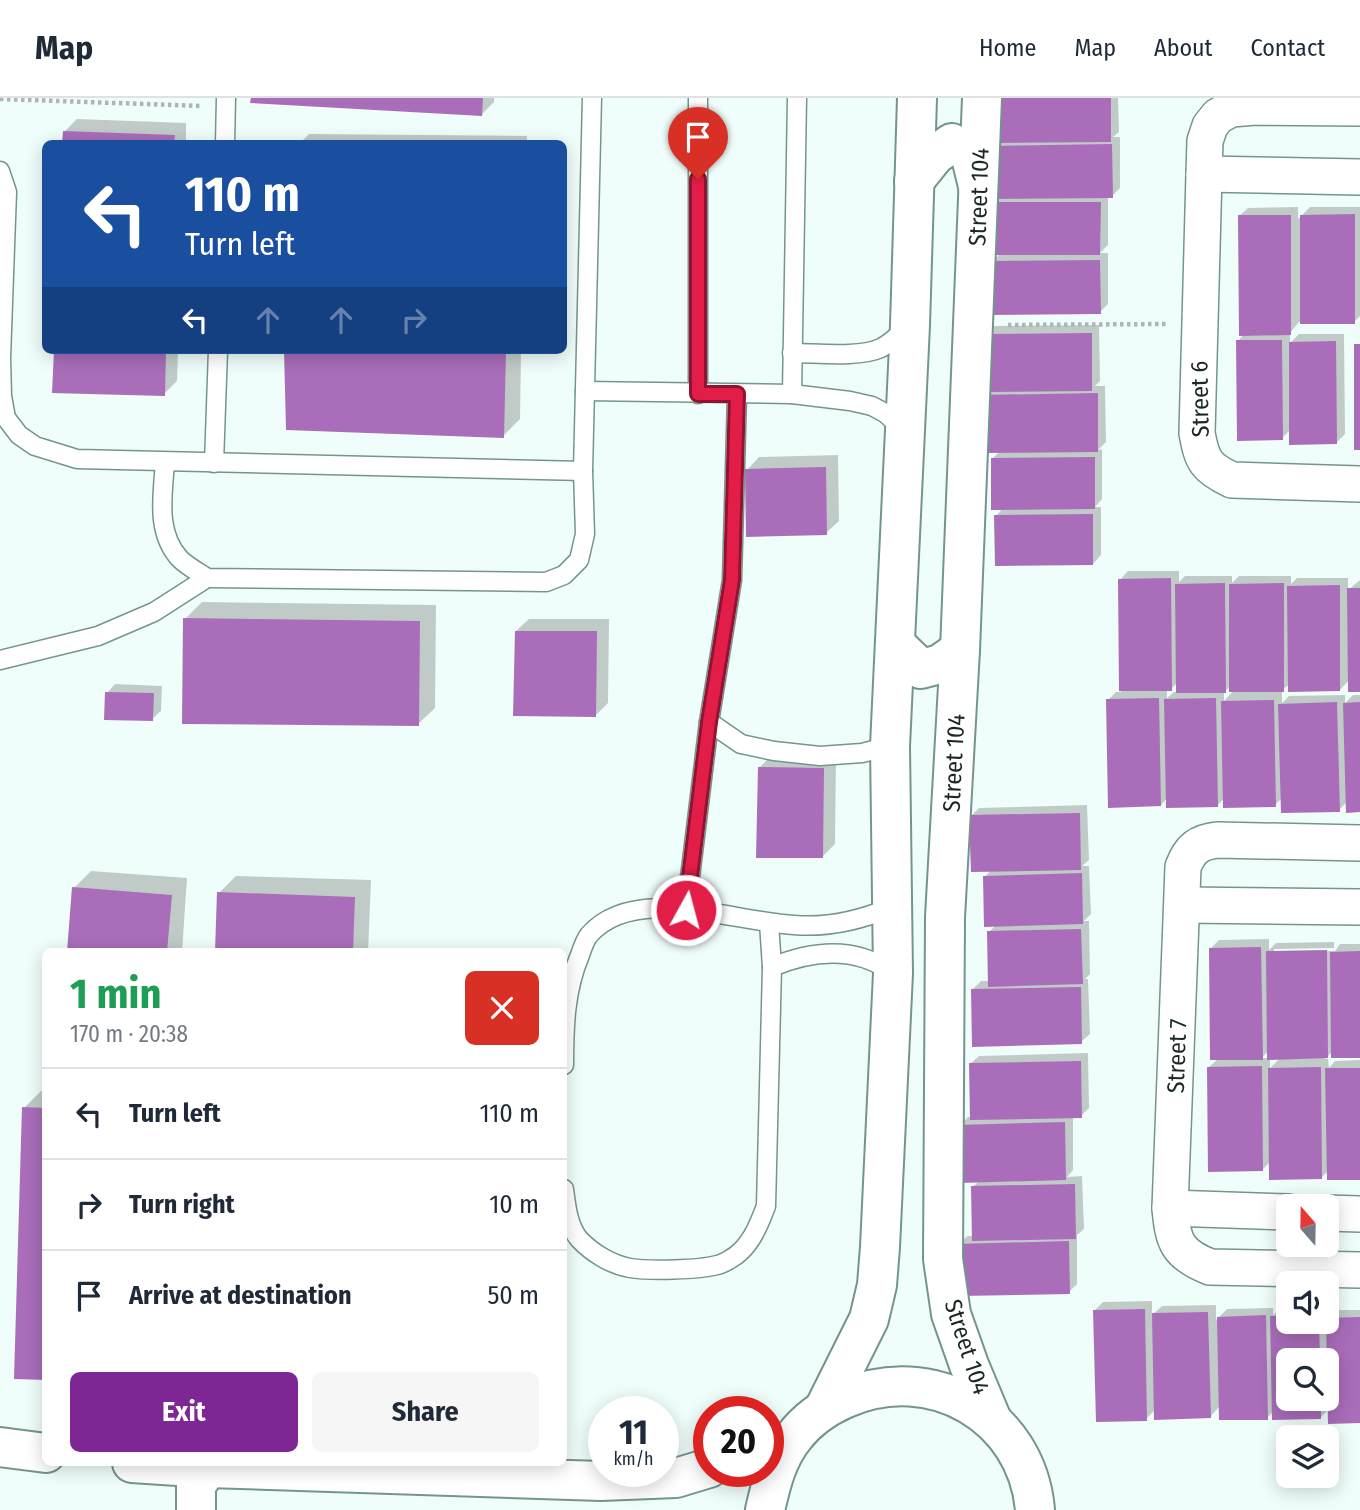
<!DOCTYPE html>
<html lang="en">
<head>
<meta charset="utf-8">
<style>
  body { margin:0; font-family:"Fira Sans Condensed",sans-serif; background:#f6f6f7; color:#1f2937; height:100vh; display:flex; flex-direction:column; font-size:26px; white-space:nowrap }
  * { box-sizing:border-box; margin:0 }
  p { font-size:23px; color:#747a83 }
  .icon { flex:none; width:38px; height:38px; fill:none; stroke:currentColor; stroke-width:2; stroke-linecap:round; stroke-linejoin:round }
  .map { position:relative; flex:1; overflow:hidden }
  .sheet { position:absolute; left:42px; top:850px; width:525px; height:518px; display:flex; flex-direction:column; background:#fff; border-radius:10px; box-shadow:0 4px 18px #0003 }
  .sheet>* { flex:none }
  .banner { position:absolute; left:42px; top:42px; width:525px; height:214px; border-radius:10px; box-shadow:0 4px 18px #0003; background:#1a4fa0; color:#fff; overflow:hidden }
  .needle { width:46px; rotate:340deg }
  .fabs { position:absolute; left:1276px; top:1096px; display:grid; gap:14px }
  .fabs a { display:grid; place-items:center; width:63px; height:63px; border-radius:10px; background:#fff; box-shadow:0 4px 18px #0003; font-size:35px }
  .speed { position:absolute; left:588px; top:1298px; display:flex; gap:14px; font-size:35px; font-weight:700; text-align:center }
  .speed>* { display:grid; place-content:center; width:91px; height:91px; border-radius:50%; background:#fff; box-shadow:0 4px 18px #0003; line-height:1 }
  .speed small { font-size:18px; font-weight:400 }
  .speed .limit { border:10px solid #d22; background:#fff; color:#111 }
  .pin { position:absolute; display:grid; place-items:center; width:60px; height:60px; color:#fff; margin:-72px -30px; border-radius:50% 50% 50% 0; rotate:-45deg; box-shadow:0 0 7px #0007 }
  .pin .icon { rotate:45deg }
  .me { position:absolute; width:77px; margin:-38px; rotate:7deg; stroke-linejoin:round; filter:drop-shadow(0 0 5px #0008) }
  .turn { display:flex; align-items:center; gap:24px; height:147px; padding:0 28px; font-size:32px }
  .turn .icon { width:91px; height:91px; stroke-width:2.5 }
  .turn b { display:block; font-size:49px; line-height:60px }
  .lanes { display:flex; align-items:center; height:66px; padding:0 28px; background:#0003; justify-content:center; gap:35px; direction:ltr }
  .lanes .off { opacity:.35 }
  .round { display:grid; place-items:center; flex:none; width:74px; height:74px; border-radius:10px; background:#f6f6f7 }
  .overview { display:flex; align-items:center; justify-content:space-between; height:119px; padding:0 28px }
  h1 { font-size:42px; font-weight:700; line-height:52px; color:#1e9e55 }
  .button { display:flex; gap:14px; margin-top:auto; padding:14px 28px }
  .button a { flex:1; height:80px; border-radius:10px; background:#7e2694; color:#fff; font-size:28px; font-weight:700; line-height:80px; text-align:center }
  .button a+a { background:#f6f6f7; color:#1f2937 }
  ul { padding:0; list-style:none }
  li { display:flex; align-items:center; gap:21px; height:91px; padding:0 28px; border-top:2px solid #e0e1e3 }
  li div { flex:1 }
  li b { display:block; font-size:26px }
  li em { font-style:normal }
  header { display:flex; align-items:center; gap:42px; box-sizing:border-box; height:98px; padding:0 35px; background:#fff; border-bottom:2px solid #e0e1e3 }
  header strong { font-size:33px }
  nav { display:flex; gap:38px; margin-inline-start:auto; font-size:24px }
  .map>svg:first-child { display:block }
  .shadow { fill:#0003; fill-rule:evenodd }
  .building { fill:#a96db9 }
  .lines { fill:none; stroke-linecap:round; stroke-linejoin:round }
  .service-casing { stroke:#74958f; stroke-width:21 }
  .minor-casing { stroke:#74958f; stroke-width:38 }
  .tertiary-casing { stroke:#74958f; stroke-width:42 }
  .path { stroke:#aab7b5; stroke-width:4.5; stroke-dasharray:3.5 3.5; stroke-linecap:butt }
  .service { stroke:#fff; stroke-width:18 }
  .minor { stroke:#fff; stroke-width:35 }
  .tertiary { stroke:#fff; stroke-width:38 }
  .route-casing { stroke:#92132f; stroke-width:18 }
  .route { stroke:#e11d48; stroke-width:12 }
  .labels { text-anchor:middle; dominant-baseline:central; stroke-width:6; stroke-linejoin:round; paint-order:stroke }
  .street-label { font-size:24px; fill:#1b2826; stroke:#fff }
</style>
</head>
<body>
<header>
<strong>Map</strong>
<nav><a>Home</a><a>Map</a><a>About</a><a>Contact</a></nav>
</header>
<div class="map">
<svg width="1360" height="1412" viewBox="0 0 1360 1412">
  <rect width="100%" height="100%" fill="#f0fefb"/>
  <g class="shadow">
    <path d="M252,0H494V4L481,17Z"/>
    <path d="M1001,0H1118L1119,34L1113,39H1120V90L1112,98H1108V147L1100,155H1108V206L1100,214L992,164L1000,156L996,105L1001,99H991Z"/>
    <path d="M77,21L186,25V46H64V34Z"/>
    <path d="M309,36L527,38V46H299Z"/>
    <path d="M1298,109V121L1310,109H1360V218L1354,224H1299L1290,235V245L1299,236H1344L1345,336L1336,345L1291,331L1282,340L1238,243L1244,236L1239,118L1248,110Z"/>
    <path d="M1099,227L1100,283L1095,288H1105L1106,344L1098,352L1102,351V401L1095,409H1101V457L1093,466L996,418L1003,410L993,360L1000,353L982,354L984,236L992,228Z"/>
    <path d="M56,252H178L177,283L164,296Z"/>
    <path d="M286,252H521L520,321L503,338Z"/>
    <path d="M838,357L839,423L826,435L747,372L759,359Z"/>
    <path d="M1128,473H1179V484L1185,478H1232V485L1239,478H1291V486L1297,480H1348V492L1360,482V592L1349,582L1340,592L1290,586L1282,592V605L1289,598L1345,597V605L1353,597H1360V713L1347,704L1339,712L1282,700L1275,707L1224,700L1218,707L1167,700L1161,707L1108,602L1116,594H1121L1120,482ZM1177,585L1178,594H1174L1167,600V591H1171ZM1231,587L1234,592L1224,603V594Z"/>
    <path d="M202,504L436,507L435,610L418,626L185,521Z"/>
    <path d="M529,521H609L608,605L595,618L516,533Z"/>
    <path d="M115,586L162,588L161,613L152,621L107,595Z"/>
    <path d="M772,657L836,658L835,746L822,759L759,670Z"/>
    <path d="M1087,707L1089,762L1082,768H1089L1091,816L1084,823H1089L1090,876L1085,881H1088L1090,936L1081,944L972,892L981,883H990L989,834L996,827L985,779L991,772L971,718L979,710Z"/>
    <path d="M91,773L187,780L182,854H69L74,790Z"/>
    <path d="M236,778L371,782L368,854H217L219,795Z"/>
    <path d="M1269,841V852L1276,845L1334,844V850L1274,851V854L1335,853L1340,846H1360V958L1333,953L1325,961H1328L1329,970L1335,963L1360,962V1080L1329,1072L1322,1079L1271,1063L1263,1071L1209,969L1218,961L1211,850L1219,842ZM1269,953V960H1261ZM1270,960H1280L1270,970Z"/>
    <path d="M1088,955L1089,1010L1081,1018H1073V1072L1067,1079L1082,1078L1084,1131L1077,1137V1186L1069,1194L959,1147L967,1138H974L973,1089L979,1083L960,1027L968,1019H972L970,966L979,958Z"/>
    <path d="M41,993H46V1280L24,1010Z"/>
    <path d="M1152,1203V1217L1162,1208L1216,1207V1222L1227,1211L1273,1210V1217L1280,1211L1288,1210V1223H1326V1215L1327,1221L1336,1212H1360V1323L1329,1311L1321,1319L1273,1314L1267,1320L1220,1308L1210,1319L1156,1311L1146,1321L1095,1212L1103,1204ZM1288,1262H1326V1300H1288Z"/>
  </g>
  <g class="building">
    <path d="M251,0H483L482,18L250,5Z"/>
    <path d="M999,0H1111V44L999,45Z"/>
    <path d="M63,33L175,37L174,46H62Z"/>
    <path d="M1112,46L1113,100L989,101V48Z"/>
    <path d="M994,104H1101L1100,157H994Z"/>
    <path d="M1355,116V226H1300V117Z"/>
    <path d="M1238,117H1291V237L1239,238Z"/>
    <path d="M1100,162L1101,216L991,217L990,163Z"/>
    <path d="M1092,235V293L983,294L982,236Z"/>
    <path d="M1236,242H1282L1283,342L1237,343Z"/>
    <path d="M1336,243L1337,346L1289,347V244Z"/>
    <rect x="1354" y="246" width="6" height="106"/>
    <path d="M54,252H166L165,298L52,295Z"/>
    <path d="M284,252H506L504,340L286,332Z"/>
    <path d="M1098,295V354L980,355V297Z"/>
    <path d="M1095,359V411L991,412V360Z"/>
    <path d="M826,369L827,437L746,439L745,371Z"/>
    <path d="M1093,416V467L995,468L994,417Z"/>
    <path d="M1171,480L1172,593H1119L1118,481Z"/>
    <path d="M1225,485L1226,595H1176L1175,486Z"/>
    <path d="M1284,485V594H1229V486Z"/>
    <path d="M1340,487V593L1288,594L1287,488Z"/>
    <path d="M1347,490H1360V594H1348Z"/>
    <path d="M183,520L420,523L419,628L182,626Z"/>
    <path d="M515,533H597L596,619L513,618Z"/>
    <path d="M105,594L154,595L153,623L104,622Z"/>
    <path d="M1159,600L1161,708L1108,710L1106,601Z"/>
    <path d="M1216,600L1218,709L1166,710L1164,601Z"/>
    <path d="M1274,602L1276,709L1223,710L1221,603Z"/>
    <path d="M1337,604L1340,714L1281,715L1278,606Z"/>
    <path d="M1360,604V714L1346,715L1343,605Z"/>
    <path d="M758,669L824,670L823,760H756Z"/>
    <path d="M1080,715L1081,772L971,774L969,717Z"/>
    <path d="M1082,775L1083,826L984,829L983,778Z"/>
    <path d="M72,789L172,797L167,854H67Z"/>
    <path d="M217,794L355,799L353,854H215Z"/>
    <path d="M1081,831L1083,886L988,889L987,833Z"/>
    <path d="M1261,849L1263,962H1210L1209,850Z"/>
    <path d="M1327,852L1328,960L1267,962L1266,853Z"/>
    <path d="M1360,853V960H1331L1330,854Z"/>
    <path d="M1081,889L1082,946L972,949L971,891Z"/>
    <path d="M1081,963L1082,1020L970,1022L969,965Z"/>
    <path d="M1262,968L1263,1073L1208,1074L1207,969Z"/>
    <path d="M1321,969L1322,1081L1269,1082L1268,970Z"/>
    <path d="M1325,970H1360V1082H1327Z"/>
    <path d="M22,1009L46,1010V1282L14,1281Z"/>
    <path d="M1065,1024L1066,1082L959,1085L958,1027Z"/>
    <path d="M1075,1086L1076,1141L972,1143L971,1088Z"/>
    <path d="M1069,1143L1070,1196L958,1198L957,1146Z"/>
    <path d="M1145,1211L1147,1323L1096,1324L1093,1212Z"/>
    <path d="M1208,1214L1211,1320L1154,1322L1152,1215Z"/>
    <path d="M1266,1217L1268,1322H1219L1217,1219Z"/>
    <path d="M1270,1218H1288V1223H1319L1320,1262H1288V1300H1321V1321L1272,1322Z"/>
    <path d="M1360,1219V1325L1328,1326L1326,1220Z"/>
  </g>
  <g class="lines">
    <defs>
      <g id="service">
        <path d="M698,0V296"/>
        <path d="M225,46L226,0"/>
        <path d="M0,73L7,94L1,260L2,298L6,320L19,337L35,348L77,361L583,373"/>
        <path d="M792,255C817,255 859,260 881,250C891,245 899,237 907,229"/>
        <path d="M585,293L792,296L850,303L872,308L885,315L902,330"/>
        <path d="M792,296L797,0"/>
        <path d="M165,364C163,396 155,434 180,461C187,468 198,474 207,480L546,484L564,477L579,462L585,436L583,373L592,0"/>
        <path d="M214,365L218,252"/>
        <path d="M0,562L98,538L154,514L207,480"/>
        <path d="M709,624L741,646L774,653L820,658L862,655L890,648"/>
        <path d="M686,812L709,624L732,482L737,296"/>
        <path d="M772,869C813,852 856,848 893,875"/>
        <path d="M564,967C564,929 565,892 580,857C582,851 585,842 589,837C634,785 734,824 794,827C828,830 861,822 892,809"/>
        <path d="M564,1091C566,1107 568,1128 579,1141C592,1155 612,1167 630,1170C649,1173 699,1172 717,1167C723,1166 735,1159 740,1154C753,1142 760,1124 766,1108L772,869L769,825"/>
      </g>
      <g id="minor">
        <path d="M1360,10L1255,9L1231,11L1218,18L1210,28L1205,43L1204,76L1197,335C1202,363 1206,370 1232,382L1360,386"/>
        <path d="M1204,76L1360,79"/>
        <path d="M1360,745L1218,742C1198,744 1190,751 1183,769L1170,1110C1173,1144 1177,1156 1210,1169L1360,1172"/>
        <path d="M1183,807L1360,809"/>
        <path d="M1170,1110L1288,1114"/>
        <path d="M1326,1115L1360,1116"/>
      </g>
      <g id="tertiary">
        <path d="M982,0L960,552L945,819L943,1161L951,1216L969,1267L992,1322"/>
        <path d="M914,83L935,57L952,45L970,55L978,88"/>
        <path d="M895,546L921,571L940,566L960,552"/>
        <path d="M825,1309L869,1221L877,1187L880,1149L893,875L890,648L910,227L917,0"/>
        <path d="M0,1349L46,1355"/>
        <path d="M132,1365L208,1370L601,1383L676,1380L709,1370"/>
        <path d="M196,1412V1387L208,1370"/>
        <path d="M765,1412C771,1386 777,1360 794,1339C807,1322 826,1309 844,1301C931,1262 1027,1317 1035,1412"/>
      </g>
    </defs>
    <use href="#service" class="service-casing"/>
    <use href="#minor" class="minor-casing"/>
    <use href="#tertiary" class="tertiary-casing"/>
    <g class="path">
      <path d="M0,1L202,8"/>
      <path d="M1008,227L1167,226"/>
    </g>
    <use href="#service" class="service"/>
    <use href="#minor" class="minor"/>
    <use href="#tertiary" class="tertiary"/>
  </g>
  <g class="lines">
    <defs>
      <path id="route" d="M686,812L709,624L732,482L737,296H698V81"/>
    </defs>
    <use href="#route" class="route-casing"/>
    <use href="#route" class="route"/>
  </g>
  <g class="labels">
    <g class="street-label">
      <text transform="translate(979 99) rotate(-88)">Street 104</text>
      <text transform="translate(1200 301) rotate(-91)">Street 6</text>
      <text transform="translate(954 665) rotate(-87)">Street 104</text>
      <text transform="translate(1177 958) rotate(-88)">Street 7</text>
      <text transform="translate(967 1249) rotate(72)">Street 104</text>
    </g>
  </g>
</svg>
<div class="fabs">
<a><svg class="needle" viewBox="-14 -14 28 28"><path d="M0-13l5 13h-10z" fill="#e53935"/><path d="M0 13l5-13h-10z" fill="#747a83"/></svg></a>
<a><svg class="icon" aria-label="sound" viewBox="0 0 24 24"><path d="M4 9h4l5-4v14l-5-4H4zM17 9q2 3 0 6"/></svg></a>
<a><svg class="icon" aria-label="search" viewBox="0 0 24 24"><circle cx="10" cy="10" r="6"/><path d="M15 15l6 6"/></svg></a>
<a><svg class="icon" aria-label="layers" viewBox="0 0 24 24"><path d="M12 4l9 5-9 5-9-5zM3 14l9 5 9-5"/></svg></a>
</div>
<div class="speed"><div>11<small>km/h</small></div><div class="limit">20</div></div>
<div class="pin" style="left:698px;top:81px;background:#d93025"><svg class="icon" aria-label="arrive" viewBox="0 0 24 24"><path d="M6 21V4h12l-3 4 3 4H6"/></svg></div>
<svg class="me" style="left:686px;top:812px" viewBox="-20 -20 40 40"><circle r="17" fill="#e11d48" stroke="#fff" stroke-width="3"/><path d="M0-11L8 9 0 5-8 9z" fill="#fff"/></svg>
<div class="banner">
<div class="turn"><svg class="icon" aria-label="left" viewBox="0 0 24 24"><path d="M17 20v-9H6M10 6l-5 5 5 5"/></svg><div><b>110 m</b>Turn left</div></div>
<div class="lanes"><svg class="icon" aria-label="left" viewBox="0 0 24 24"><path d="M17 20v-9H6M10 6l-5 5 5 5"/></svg><svg class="icon off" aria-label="ahead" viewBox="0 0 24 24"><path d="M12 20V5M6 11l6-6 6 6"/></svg><svg class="icon off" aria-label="ahead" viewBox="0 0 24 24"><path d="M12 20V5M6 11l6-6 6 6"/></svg><svg class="icon off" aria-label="right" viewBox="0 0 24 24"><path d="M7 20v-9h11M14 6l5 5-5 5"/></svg></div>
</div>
<section class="sheet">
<div class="overview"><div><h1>1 min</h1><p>170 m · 20:38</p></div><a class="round" style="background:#d93025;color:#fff"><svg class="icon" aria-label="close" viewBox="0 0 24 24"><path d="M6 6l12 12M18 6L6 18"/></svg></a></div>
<ul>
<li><svg class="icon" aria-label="left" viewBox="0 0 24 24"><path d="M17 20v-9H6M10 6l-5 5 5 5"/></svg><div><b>Turn left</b></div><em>110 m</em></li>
<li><svg class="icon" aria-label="right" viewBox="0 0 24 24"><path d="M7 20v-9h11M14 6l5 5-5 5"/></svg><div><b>Turn right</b></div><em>10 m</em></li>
<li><svg class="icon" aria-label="arrive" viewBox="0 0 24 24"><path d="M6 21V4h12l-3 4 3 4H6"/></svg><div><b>Arrive at destination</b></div><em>50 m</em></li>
</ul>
<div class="button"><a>Exit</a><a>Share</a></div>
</section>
</div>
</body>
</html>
